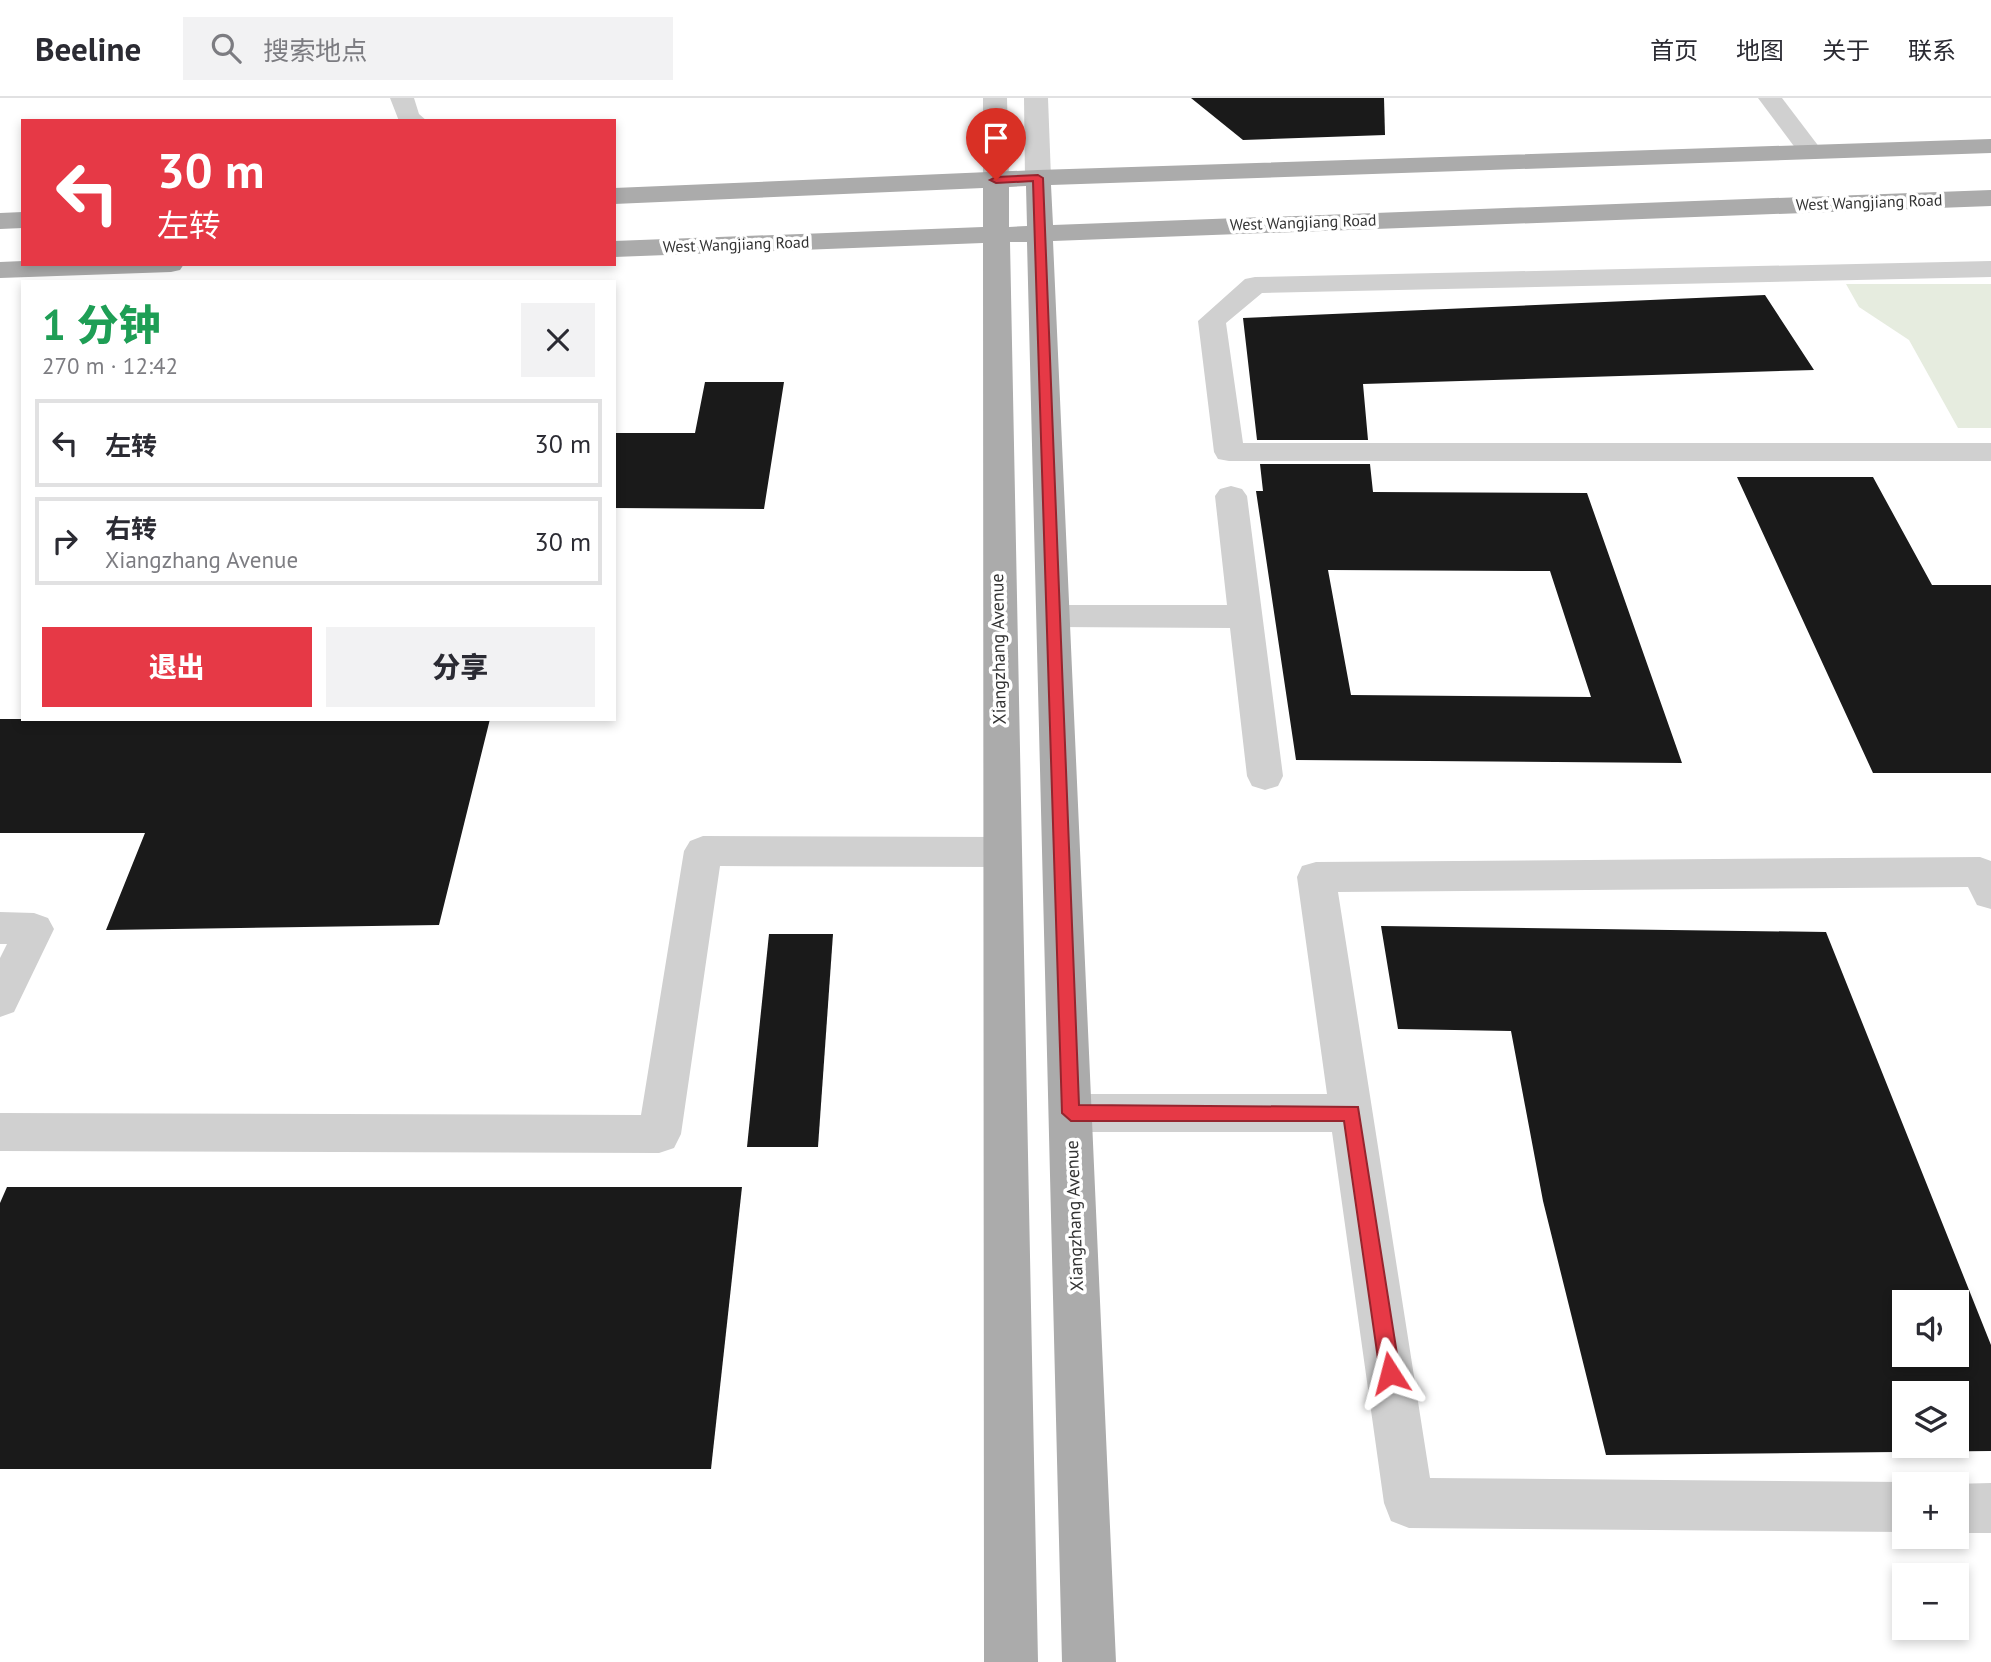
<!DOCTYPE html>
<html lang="zh">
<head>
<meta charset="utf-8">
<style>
  body { margin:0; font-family:"PT Sans","Noto Sans SC",sans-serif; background:#f2f2f3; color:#2b2b33; height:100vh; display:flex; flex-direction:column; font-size:26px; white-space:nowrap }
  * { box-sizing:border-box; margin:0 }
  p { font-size:23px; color:#7c7c81 }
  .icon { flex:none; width:38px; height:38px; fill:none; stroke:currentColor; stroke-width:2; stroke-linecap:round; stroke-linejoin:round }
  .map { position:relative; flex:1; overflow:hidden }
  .side { position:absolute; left:21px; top:182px; width:595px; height:441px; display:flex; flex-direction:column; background:#fff; border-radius:0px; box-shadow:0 4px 10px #0003 }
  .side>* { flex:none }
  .banner { position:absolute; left:21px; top:21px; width:595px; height:147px; border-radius:0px; box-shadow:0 4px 10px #0003; background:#e63946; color:#fff; overflow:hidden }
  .buttons { position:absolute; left:1892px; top:1192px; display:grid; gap:14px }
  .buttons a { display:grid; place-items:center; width:77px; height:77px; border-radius:0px; background:#fff; box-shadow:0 4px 10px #0003; font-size:35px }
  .pin { position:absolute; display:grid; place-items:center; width:60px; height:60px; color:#fff; margin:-72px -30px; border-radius:50% 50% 50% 0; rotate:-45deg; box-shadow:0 0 7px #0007 }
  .pin .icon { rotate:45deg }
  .me { position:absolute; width:77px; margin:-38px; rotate:351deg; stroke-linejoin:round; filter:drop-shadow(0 0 5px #0008) }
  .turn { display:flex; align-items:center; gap:24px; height:147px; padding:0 21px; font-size:32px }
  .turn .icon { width:91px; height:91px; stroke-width:2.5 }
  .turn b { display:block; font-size:49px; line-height:60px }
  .round { display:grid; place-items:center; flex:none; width:74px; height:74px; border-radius:0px; background:#f2f2f3 }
  .headline { display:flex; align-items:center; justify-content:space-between; height:119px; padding:0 21px }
  h1 { font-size:42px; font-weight:800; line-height:52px; color:#1e9e55 }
  .cta { display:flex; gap:14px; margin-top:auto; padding:14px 21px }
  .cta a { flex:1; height:80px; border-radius:0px; background:#e63946; color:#fff; font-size:28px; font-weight:800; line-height:80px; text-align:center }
  .cta a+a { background:#f2f2f3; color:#2b2b33 }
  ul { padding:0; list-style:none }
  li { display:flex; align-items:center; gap:21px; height:88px; margin:0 14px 10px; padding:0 7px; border:4px solid #e1e1e2; border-radius:0px }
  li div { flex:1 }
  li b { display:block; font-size:26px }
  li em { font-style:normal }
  header { display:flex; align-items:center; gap:42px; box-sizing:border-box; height:98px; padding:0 35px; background:#fff; border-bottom:2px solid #e1e1e2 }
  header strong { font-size:33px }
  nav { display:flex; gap:38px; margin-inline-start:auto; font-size:24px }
  .search { width:490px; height:63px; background:#f2f2f3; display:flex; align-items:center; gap:18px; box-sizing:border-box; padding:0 24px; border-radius:0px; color:#7c7c81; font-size:26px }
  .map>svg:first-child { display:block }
  .green { fill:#e6ecdf }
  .building { fill:#1a1a1a; fill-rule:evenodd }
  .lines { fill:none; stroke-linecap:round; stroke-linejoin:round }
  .minor { fill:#d0d0d0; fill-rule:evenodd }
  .major { fill:#ababab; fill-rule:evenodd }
  .route { fill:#e63946; stroke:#96252e; stroke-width:2 }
  .labels { text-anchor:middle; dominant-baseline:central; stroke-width:7; stroke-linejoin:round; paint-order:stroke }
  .far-street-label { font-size:16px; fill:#333; stroke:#fff }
  .street-label { font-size:18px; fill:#333; stroke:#fff }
</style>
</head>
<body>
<header>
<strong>Beeline</strong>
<div class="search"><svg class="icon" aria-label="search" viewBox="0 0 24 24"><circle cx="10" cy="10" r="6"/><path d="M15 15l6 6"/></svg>搜索地点</div>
<nav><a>首页</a><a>地图</a><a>关于</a><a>联系</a></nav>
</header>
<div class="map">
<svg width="1991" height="1564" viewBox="0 0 1991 1564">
  <rect width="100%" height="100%" fill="#fff"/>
  <path class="green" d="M1846,186H1991V330H1958L1909,242L1859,209Z"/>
  <g class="building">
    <path d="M1191,0H1384L1385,37L1243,42Z"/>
    <path d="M1765,197L1814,272L1363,286L1368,342H1257L1243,220Z"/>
    <path d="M705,284H784L764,411L614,410V335H695Z"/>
    <path d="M1260,366H1370L1373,394L1587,395L1682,665L1296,662L1256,393H1263ZM1328,472L1550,473L1591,599L1351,597Z"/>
    <path d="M1737,379H1873L1932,487H1991V675H1873Z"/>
    <path d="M0,621H490L439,827L106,832L145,735H0Z"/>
    <path d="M1381,828L1826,834L1991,1247V1353L1606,1357L1543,1103L1511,933L1398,931ZM1904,1204H1956V1256H1904ZM1904,1295H1956V1348H1904Z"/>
    <path d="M769,836H833L818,1049H747Z"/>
    <path d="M7,1089H742L711,1371H0V1105Z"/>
  </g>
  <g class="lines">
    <g class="minor">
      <path d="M390,0H414L419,16L427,23H399Z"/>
      <path d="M983,0H1007L1009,82L1005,87H987L983,82Z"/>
      <path d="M1024,0H1048L1051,80L1047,85H1029L1025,80Z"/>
      <path d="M1758,0H1782L1823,54L1820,59H1802Z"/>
      <path d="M1991,163V179L1262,195L1226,225L1243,345H1991V363H1229L1218,361L1214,354L1198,223L1245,181L1255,179Z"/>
      <path d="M1231,388L1242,391L1247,398L1283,678L1278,688L1265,692L1252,688L1247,678L1230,530L1054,529L1042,526L1037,518L1042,510L1054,507H1227L1215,398L1220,391Z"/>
      <path d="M703,738L1001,739L1014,744L1020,754L1014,764L1001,769L720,768L681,1036L674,1050L659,1055L0,1053V1015L641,1017L684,753L690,743Z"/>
      <path d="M1980,759L1991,763V811L1977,807L1968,789L1338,794L1430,1380L1904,1384L1909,1386H1904V1434L1409,1430L1391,1423L1384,1405L1332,1034H1071L1056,1028L1050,1015L1056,1002L1071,996H1327L1297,779L1302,768L1316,764Z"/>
      <path d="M0,814L34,815L48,820L54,831L14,914L0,919V860L7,846H0Z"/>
      <path d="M1991,1385V1435H1956V1386H1953Z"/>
    </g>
    <g class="major">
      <path d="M1991,41V55L1051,87L1053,127L1991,92V108L1053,143L1116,1564H1062L1027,144H1010L1038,1564H984L983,145L614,159V143L983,129V90L614,106V90L1038,72ZM1026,88L1027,128L1009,129V89Z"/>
      <path d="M23,114V130L0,131V115Z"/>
      <path d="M23,163V166H184L180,172L171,174L0,180V164Z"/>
    </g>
  </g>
  <path class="route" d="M1038,77L1043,80L1079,1007L1358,1009L1400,1275L1397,1282L1390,1284L1383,1282L1380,1275L1344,1023H1071L1062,1015L1033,83L996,85L990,82L996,79Z"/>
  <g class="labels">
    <g class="far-street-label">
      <text transform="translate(1869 104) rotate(-2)">West Wangjiang Road</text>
      <text transform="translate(1303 124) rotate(-2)">West Wangjiang Road</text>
      <text transform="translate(736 146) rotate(-2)">West Wangjiang Road</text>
    </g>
    <g class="street-label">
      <text transform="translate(998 551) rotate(-91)">Xiangzhang Avenue</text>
      <text transform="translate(1074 1118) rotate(-92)">Xiangzhang Avenue</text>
    </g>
  </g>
</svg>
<div class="buttons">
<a><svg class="icon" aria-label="sound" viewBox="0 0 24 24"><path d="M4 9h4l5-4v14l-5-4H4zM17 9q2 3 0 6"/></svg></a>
<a><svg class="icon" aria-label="layers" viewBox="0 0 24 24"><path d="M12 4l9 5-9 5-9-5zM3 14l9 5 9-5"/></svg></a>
<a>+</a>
<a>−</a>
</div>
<div class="pin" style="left:996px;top:82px;background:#d93025"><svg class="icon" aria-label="arrive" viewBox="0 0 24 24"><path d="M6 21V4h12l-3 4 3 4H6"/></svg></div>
<svg class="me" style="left:1390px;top:1275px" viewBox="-20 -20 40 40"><path d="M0-17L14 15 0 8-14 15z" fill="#e63946" stroke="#fff" stroke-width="4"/></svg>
<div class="banner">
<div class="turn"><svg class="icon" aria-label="left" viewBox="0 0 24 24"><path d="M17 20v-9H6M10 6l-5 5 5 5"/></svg><div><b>30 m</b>左转</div></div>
</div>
<section class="side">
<div class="headline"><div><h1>1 分钟</h1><p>270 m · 12:42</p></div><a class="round"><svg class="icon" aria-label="close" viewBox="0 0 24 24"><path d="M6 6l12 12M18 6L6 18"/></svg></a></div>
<ul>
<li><svg class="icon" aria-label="left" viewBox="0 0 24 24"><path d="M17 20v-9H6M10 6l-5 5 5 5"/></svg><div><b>左转</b></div><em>30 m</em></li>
<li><svg class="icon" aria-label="right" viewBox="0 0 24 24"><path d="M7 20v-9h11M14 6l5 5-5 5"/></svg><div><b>右转</b><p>Xiangzhang Avenue</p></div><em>30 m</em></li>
</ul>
<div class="cta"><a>退出</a><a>分享</a></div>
</section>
</div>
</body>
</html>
